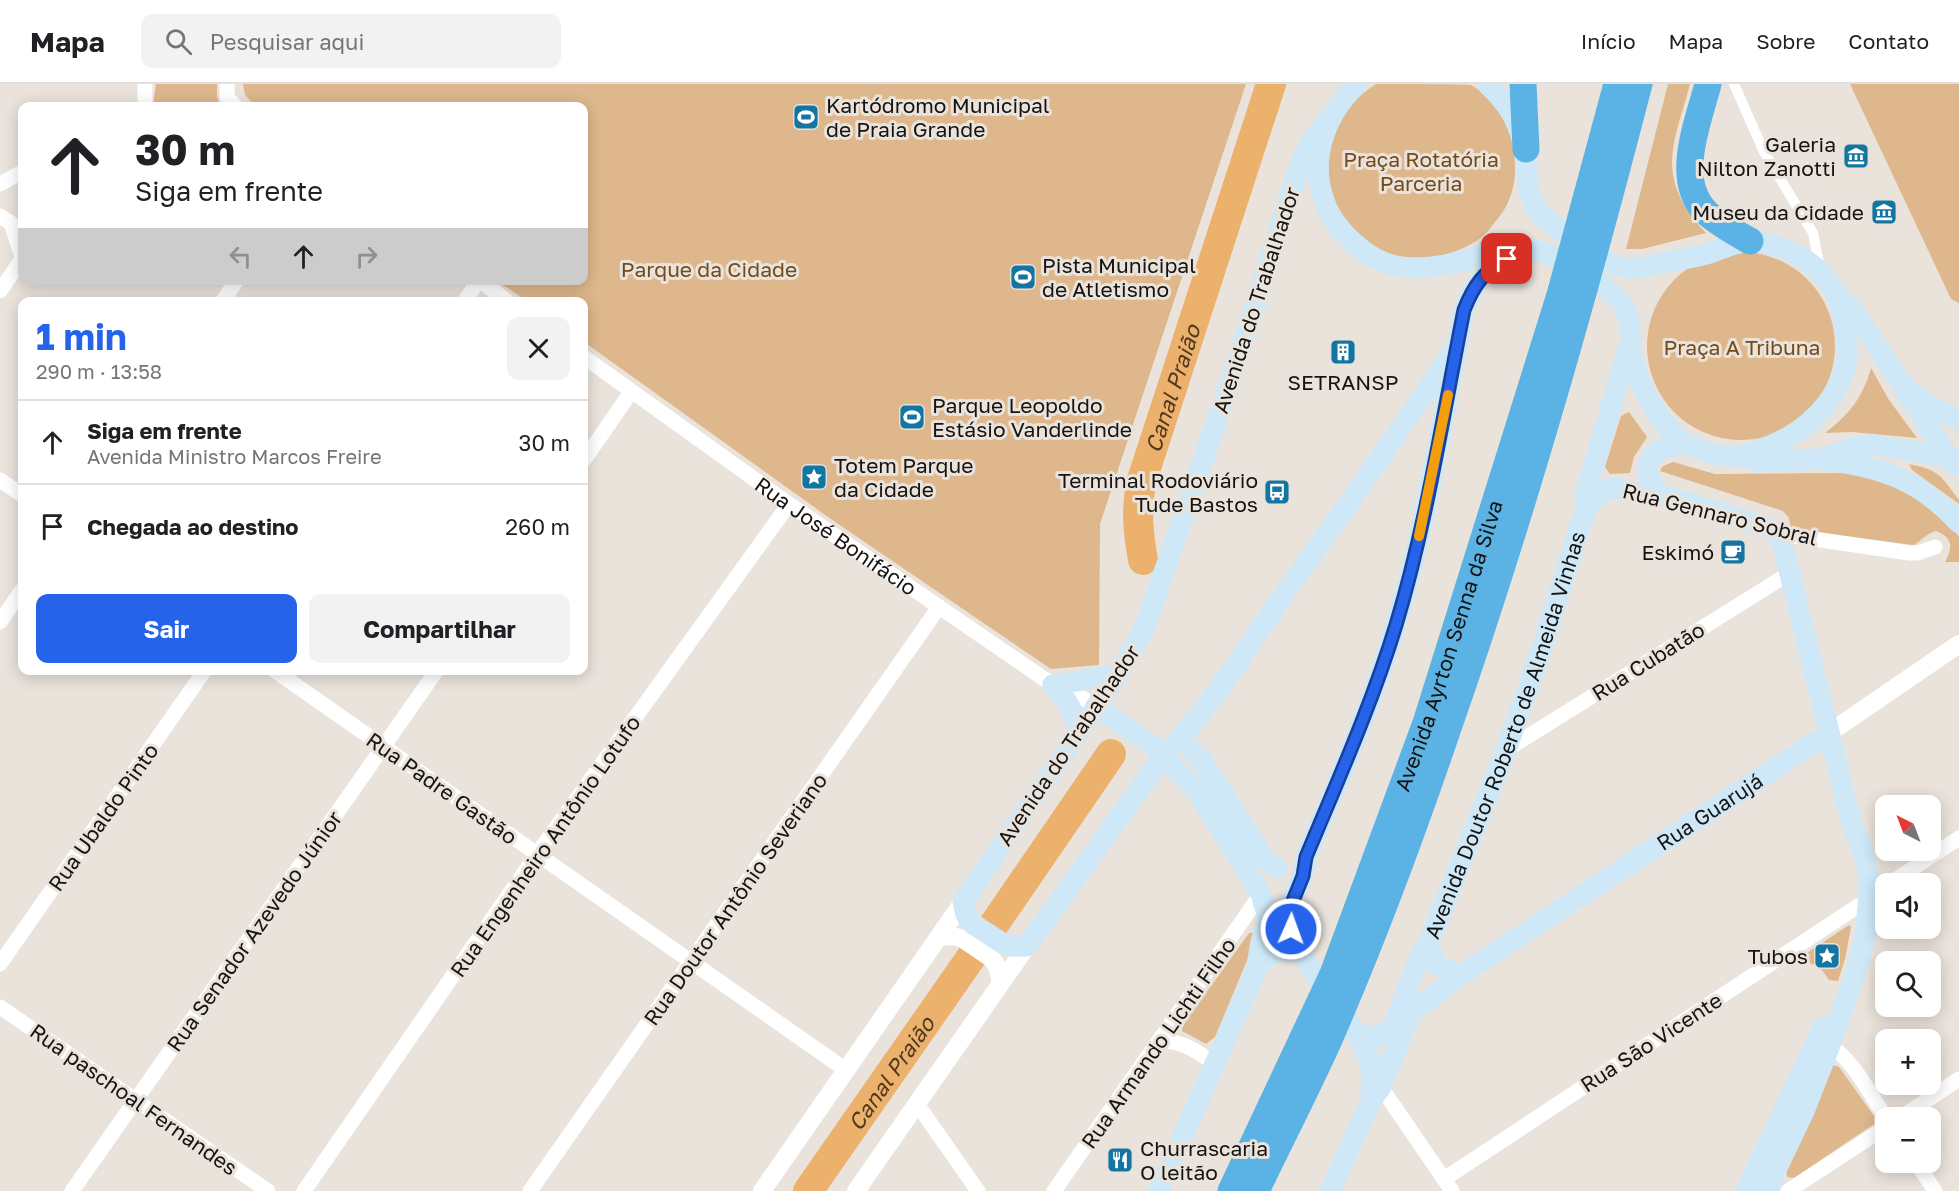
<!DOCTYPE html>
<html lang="pt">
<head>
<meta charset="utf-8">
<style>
  body { margin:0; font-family:"Golos Text",sans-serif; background:#f2f2f2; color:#202124; height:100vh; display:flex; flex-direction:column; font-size:22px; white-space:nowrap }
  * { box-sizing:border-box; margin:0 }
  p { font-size:20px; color:#757577 }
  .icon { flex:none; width:33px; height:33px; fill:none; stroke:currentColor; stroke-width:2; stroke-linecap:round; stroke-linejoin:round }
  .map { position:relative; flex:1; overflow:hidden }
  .side { position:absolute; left:18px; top:213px; width:570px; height:378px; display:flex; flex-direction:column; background:#fff; border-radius:12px; box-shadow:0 3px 15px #0003 }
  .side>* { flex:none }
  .hud { position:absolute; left:18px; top:18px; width:570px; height:183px; border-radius:12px; box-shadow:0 3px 15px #0003; background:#fff; color:#202124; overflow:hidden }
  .needle { width:39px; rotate:318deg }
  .controls { position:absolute; left:1875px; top:711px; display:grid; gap:12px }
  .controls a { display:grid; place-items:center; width:66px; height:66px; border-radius:12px; background:#fff; box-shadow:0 3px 15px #0003; font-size:30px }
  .pin { position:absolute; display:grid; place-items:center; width:51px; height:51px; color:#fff; margin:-26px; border-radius:12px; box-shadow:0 3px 9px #0006 }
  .me { position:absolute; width:66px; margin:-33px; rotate:2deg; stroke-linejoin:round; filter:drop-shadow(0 0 4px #0008) }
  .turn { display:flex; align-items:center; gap:21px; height:126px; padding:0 18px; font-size:27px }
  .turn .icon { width:78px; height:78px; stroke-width:2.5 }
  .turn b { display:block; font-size:42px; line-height:51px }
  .lanes { display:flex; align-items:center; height:57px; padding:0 18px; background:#0003; justify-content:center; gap:30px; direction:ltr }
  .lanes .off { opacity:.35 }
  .round { display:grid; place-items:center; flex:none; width:63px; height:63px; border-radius:12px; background:#f2f2f2 }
  .overview { display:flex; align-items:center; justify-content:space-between; height:102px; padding:0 18px }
  h1 { font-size:36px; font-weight:700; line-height:45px; color:#2563eb }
  .primary-button { display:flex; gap:12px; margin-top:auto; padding:12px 18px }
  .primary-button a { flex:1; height:69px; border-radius:12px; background:#2563eb; color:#fff; font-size:24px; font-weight:700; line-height:69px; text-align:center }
  .primary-button a+a { background:#f2f2f2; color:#202124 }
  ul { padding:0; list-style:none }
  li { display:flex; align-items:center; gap:18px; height:84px; padding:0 18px; border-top:2px solid #e0e0e0 }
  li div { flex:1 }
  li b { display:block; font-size:22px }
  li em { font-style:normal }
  header { display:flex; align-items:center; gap:36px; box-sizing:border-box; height:84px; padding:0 30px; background:#fff; border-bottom:2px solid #e0e0e0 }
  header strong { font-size:28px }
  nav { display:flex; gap:33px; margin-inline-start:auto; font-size:21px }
  .search { width:420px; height:54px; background:#f2f2f2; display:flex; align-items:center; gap:15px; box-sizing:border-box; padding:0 21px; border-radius:12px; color:#757577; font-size:22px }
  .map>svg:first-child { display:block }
  .green { fill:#deb78d }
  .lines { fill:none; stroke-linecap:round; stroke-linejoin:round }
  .river { stroke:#ebb16d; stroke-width:30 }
  .pedestrian { stroke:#fff; stroke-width:10 }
  .minor { stroke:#fff; stroke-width:15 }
  .tertiary { stroke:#fff; stroke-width:18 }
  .secondary { stroke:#cee8f7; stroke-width:21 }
  .motorway { stroke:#5ab3e4; stroke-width:27 }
  .route-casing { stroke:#184099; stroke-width:15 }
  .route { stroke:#2563eb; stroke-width:10 }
  .slow { stroke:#f59e0b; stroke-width:10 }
  .labels { text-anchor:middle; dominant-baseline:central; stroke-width:6; stroke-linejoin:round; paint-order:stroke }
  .poi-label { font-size:21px; fill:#161311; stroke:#eae3dc; text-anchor:start }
  .park-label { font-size:21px; fill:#724b19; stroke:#eae3dc }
  .street-label { font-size:21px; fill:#161311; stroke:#eae3dc }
  .water-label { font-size:22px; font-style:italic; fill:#51391c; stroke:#eae3dc }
</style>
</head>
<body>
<header>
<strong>Mapa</strong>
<div class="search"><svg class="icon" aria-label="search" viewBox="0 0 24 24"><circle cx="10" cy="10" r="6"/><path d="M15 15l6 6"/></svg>Pesquisar aqui</div>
<nav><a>Início</a><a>Mapa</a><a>Sobre</a><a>Contato</a></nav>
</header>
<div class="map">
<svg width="1959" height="1107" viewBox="0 0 1959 1107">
  <rect width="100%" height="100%" fill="#eae3dc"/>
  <g class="green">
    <path d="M156,0H217V13L220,22H153Z"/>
    <path d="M243,0H1246L1100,440L1099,581L1051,585L828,433L584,258V218L527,217L497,197L584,196V22H255L245,11Z"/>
    <path d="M1376,0C1390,0 1464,0 1471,1C1514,25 1530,95 1499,133C1494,139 1489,146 1484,151C1473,161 1458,167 1444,171C1341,198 1281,60 1376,0Z"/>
    <path d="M1668,0H1690C1678,48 1658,81 1688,127C1694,135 1699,142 1706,149L1642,165H1626Z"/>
    <path d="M1850,0H1959V219L1951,215Z"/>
    <circle cx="1741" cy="262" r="94"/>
    <path d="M1871,284L1889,316L1917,354L1852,348L1825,349C1849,331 1863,313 1871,284Z"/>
    <path d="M1629,328L1647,353L1634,373L1630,389L1610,390L1605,383L1621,332Z"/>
    <path d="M1673,378L1715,390L1840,389L1855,390L1892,402L1919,416L1953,445L1959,453V478H1945C1953,463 1953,454 1936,447C1926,450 1922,456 1914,461L1791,445L1789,434L1783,427L1660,387L1663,382Z"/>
    <path d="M1909,380C1940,386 1941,392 1959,416V420L1912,386Z"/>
    <path d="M1849,841L1851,843L1845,875L1838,897L1829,896L1819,882L1803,877L1804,871Z"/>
    <path d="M1249,849H1253L1256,855L1215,953L1206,960L1182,947L1183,941Z"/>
    <path d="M1833,981L1839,983L1874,1032V1040L1794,1094L1787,1093L1786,1085Z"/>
  </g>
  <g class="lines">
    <g class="river">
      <path id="s1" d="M1143,476C1138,447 1136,427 1141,399L1271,0"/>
      <path d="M993,842L1111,670"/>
      <path id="s2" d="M808,1107L972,872"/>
    </g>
    <path class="pedestrian" d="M1734,0L1764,68L1813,149L1820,185"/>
    <g class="minor">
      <path d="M145,0V22"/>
      <path d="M227,0V13L235,22"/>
      <path d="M0,100L22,88"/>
      <path d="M0,132L11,139L22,173"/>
      <path d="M480,196L508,218"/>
      <path d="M0,207L22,175"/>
      <path d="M222,218L237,196"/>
      <path d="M464,218L479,196"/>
      <path id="s3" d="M584,273L789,420L1053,601L1072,608L1096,622"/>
      <path d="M584,376L631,308"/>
      <path d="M0,396L22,411"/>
      <path d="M1780,450L1909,469H1918L1935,463"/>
      <path d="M0,538L22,506"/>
      <path d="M274,586L846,986"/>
      <path d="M1506,666L1790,489"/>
      <path d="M1889,800L1959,754"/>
      <path d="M0,880L205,586"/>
      <path d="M0,923L268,1107"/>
      <path d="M1160,956C1182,958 1197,966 1214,980"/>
      <path d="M1822,956C1852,973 1867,1005 1886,1034"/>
      <path d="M1381,1003L1452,1107"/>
      <path d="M917,1020L978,1107"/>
      <path d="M1900,1034L1959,995"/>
      <path d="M1916,1078L1935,1107"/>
      <path d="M1444,1095L1858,822"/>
      <path d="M72,1107L437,586"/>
      <path d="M304,1107L537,770L789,420"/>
      <path d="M530,1107L939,523"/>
      <path d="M1054,1107L1261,810"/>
      <path d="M1788,1107L1886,1043"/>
    </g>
    <g class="tertiary">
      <path d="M1829,649L1959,560"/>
      <path d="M939,853L953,852L963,855L991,874L997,882L1001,899"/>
      <path d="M762,1107L963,818"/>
      <path d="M856,1107L1027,862"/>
    </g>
    <g class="secondary">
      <path d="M1357,0C1310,45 1302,114 1354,159C1365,169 1380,179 1396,182C1410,185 1430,184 1445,181C1479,175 1510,153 1546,169C1568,179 1613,204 1625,225C1631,235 1629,247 1630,258C1633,293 1660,348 1693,363C1707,369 1724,374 1740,372C1749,371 1758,366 1767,363C1804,349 1835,321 1846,281C1849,267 1846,252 1844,239C1842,221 1834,202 1821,189C1802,169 1767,154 1739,159C1730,161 1721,165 1713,168C1695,174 1676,176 1658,180C1646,183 1629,186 1617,182C1604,177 1544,137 1537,126C1536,125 1531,114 1531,113C1525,97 1528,81 1525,65C1520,38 1506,17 1487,0"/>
      <path d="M1330,33L1312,57L1300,81L1235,284L1146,540L1119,590L963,818L966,831L973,840L1002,859L1011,862H1027L1163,672C1210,625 1245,566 1283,512C1342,429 1401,346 1457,261"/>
      <path d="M1840,215L1851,223L1904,303L1924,318L1959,336"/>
      <path d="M1906,309L1954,381"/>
      <path d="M1745,372L1758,378L1818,375L1860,362L1875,361L1959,375"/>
      <path d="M1825,376C1881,383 1919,395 1959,439"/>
      <path d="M1662,411C1648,399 1640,378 1660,366C1667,361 1679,362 1688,361"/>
      <path d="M1585,426C1594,416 1602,403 1617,404L1649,411H1662L1764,442L1780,450L1853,745L1862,764L1868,790L1869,812L1865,852L1859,879L1830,961L1805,1025L1766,1107"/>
      <path d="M1053,601L1119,590"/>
      <path d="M1053,601C1067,615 1075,628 1077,648"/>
      <path d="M1096,622L1152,661L1197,708L1261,810L1268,833L1260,862L1257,884"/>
      <path d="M1181,653L1203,678L1264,774L1277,784"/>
      <path d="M1428,860L1437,881L1459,892"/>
      <path id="s4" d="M1356,948C1371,953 1381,957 1392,944L1420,872L1428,860L1506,666L1539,572L1585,426L1586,408L1629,261"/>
      <path d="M1371,1017C1371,1004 1373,989 1369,976C1355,933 1286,868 1288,829C1289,817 1297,806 1301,795C1304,788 1305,780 1306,773C1339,696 1372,620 1396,540C1427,438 1443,331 1464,226C1477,190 1490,186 1520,167"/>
      <path d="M1159,1107L1257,884C1271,868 1280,863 1301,869"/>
      <path id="s5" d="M1330,1107L1371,1017L1381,1003L1408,935L1415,926L1459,892L1829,649"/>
      <path d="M1746,1107L1823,943"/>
    </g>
    <g class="motorway">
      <path d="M1523,0L1526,65"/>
      <path d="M1708,0C1698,39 1673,97 1707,129C1719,140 1736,149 1750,157"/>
      <path id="s6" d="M1231,1107L1333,890L1426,639L1560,211L1617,0"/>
      <path d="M1256,1107C1280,1057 1305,1008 1328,958C1373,855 1412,750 1448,644C1522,433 1583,217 1639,0"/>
    </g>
  </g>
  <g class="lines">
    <defs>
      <path id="route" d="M1291,845L1288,829L1303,792L1306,773C1338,696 1372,620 1396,541C1427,438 1443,331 1464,226C1473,203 1484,186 1507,175"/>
    </defs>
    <use href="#route" class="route-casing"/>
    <use href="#route" class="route"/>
    <path class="slow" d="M1419,452L1448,311"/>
  </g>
  <defs>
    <symbol id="stadium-square" viewBox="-11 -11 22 22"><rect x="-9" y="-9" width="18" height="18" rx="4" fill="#1575a2" stroke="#eae3dc"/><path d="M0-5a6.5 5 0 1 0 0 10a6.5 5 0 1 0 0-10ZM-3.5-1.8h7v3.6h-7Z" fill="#fff"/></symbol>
    <symbol id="museum-square" viewBox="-11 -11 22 22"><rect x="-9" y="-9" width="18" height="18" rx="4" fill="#1575a2" stroke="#eae3dc"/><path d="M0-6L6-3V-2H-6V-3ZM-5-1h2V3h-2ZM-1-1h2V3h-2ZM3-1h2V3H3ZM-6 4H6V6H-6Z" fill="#fff"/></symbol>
    <symbol id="building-square" viewBox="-11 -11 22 22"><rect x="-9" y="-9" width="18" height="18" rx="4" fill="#1575a2" stroke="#eae3dc"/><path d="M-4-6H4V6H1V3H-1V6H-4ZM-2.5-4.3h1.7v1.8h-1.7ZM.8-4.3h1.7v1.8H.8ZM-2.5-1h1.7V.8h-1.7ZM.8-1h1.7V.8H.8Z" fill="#fff"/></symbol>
    <symbol id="sight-square" viewBox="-11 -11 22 22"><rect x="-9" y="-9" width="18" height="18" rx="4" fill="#1575a2" stroke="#eae3dc"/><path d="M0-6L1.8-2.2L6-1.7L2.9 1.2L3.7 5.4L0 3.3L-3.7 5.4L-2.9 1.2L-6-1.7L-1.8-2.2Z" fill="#fff"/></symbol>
    <symbol id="bus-square" viewBox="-11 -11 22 22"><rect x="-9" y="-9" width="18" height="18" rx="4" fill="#1575a2" stroke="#eae3dc"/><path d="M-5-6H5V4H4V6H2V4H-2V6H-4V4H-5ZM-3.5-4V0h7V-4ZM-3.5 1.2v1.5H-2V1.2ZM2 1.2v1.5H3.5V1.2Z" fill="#fff"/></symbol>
    <symbol id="cafe-square" viewBox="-11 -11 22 22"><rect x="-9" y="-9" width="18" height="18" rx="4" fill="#1575a2" stroke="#eae3dc"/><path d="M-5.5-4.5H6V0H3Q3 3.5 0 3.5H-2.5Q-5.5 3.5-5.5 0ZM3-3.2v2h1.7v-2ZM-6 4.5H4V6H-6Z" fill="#fff"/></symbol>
    <symbol id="restaurant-square" viewBox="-11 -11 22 22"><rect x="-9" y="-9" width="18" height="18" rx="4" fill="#1575a2" stroke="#eae3dc"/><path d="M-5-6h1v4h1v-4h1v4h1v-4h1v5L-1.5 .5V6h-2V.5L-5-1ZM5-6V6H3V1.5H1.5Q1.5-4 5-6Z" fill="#fff"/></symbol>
  </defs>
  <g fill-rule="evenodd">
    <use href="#stadium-square" x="791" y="18" width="30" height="30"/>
    <use href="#museum-square" x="1841" y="57" width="30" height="30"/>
    <use href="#museum-square" x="1869" y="113" width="30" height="30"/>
    <use href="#stadium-square" x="1008" y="178" width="30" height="30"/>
    <use href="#building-square" x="1328" y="253" width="30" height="30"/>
    <use href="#stadium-square" x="897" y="318" width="30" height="30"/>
    <use href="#sight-square" x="799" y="378" width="30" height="30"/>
    <use href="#bus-square" x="1262" y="393" width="30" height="30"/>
    <use href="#cafe-square" x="1718" y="453" width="30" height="30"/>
    <use href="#sight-square" x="1812" y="857" width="30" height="30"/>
    <use href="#restaurant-square" x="1105" y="1061" width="30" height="30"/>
  </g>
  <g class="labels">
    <g class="poi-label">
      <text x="826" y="21">Kartódromo Municipal<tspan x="826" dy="24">de Praia Grande</tspan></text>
      <text x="1836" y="60" text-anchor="end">Galeria<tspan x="1836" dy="24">Nilton Zanotti</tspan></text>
      <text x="1864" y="128" text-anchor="end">Museu da Cidade</text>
      <text x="1042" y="181">Pista Municipal<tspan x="1042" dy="24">de Atletismo</tspan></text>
      <text x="1343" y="298" text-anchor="middle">SETRANSP</text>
      <text x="932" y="321">Parque Leopoldo<tspan x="932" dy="24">Estásio Vanderlinde</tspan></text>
      <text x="834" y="381">Totem Parque<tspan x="834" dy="24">da Cidade</tspan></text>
      <text x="1258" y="396" text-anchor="end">Terminal Rodoviário<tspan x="1258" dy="24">Tude Bastos</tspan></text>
      <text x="1714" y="468" text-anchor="end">Eskimó</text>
      <text x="1808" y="872" text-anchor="end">Tubos</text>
      <text x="1140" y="1064">Churrascaria<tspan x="1140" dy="24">O leitão</tspan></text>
    </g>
    <g class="park-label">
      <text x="1421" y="75">Praça Rotatória<tspan x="1421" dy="24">Parceria</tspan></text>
      <text x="709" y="185">Parque da Cidade</text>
      <text x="1742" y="263">Praça A Tribuna</text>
    </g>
    <g class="street-label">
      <text transform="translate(1256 216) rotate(-72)">Avenida do Trabalhador</text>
      <text transform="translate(1720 430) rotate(14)">Rua Gennaro Sobral</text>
      <text stroke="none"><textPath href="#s3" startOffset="309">Rua José Bonifácio</textPath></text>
      <text stroke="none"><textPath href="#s6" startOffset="588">Avenida Ayrton Senna da Silva</textPath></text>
      <text transform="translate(1648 577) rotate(-32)">Rua Cubatão</text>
      <text stroke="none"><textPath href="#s4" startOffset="354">Avenida Doutor Roberto de Almeida Vinhas</textPath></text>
      <text transform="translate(1068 661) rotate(-56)">Avenida do Trabalhador</text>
      <text transform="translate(442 704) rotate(35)">Rua Padre Gastão</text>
      <text stroke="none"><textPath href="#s5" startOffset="556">Rua Guarujá</textPath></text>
      <text transform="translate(103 733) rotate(-55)">Rua Ubaldo Pinto</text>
      <text transform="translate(545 762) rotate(-55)">Rua Engenheiro Antônio Lotufo</text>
      <text transform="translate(735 815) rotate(-55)">Rua Doutor Antônio Severiano</text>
      <text transform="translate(254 847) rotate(-55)">Rua Senador Azevedo Júnior</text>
      <text transform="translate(1651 958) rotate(-33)">Rua São Vicente</text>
      <text transform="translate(1158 959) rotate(-55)">Rua Armando Lichti Filho</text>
      <text transform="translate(134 1015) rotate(35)">Rua paschoal Fernandes</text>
    </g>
    <g class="water-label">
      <text stroke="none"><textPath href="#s1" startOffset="177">Canal Praião</textPath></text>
      <text stroke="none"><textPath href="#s2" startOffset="144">Canal Praião</textPath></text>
    </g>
  </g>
</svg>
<div class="controls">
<a><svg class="needle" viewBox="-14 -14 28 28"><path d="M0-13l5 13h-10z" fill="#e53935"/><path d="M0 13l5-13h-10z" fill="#757577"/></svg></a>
<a><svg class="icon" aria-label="sound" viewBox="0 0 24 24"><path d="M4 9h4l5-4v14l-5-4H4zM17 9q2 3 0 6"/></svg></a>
<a><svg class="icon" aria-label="search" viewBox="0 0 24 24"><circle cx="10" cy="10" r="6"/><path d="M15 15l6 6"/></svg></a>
<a>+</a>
<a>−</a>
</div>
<div class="pin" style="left:1507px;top:175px;background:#d93025"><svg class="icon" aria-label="arrive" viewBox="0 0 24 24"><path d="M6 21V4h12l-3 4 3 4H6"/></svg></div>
<svg class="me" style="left:1291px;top:845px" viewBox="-20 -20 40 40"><circle r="17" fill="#2563eb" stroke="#fff" stroke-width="3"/><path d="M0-11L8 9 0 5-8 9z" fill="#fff"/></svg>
<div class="hud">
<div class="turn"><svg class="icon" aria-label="ahead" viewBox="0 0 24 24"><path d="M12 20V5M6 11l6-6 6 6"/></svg><div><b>30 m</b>Siga em frente</div></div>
<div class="lanes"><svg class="icon off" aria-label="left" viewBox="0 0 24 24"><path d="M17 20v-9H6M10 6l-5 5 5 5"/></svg><svg class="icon" aria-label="ahead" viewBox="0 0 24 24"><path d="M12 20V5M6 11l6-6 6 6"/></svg><svg class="icon off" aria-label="right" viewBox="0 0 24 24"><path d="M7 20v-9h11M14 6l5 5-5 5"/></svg></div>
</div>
<section class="side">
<div class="overview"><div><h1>1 min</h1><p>290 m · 13:58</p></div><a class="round"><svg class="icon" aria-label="close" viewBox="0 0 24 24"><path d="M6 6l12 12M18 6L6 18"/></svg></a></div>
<ul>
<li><svg class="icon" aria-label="ahead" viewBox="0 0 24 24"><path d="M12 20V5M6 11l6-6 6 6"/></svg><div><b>Siga em frente</b><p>Avenida Ministro Marcos Freire</p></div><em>30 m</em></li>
<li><svg class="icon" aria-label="arrive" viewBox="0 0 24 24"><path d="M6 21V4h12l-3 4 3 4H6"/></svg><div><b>Chegada ao destino</b></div><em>260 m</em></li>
</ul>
<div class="primary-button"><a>Sair</a><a>Compartilhar</a></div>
</section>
</div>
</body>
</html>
